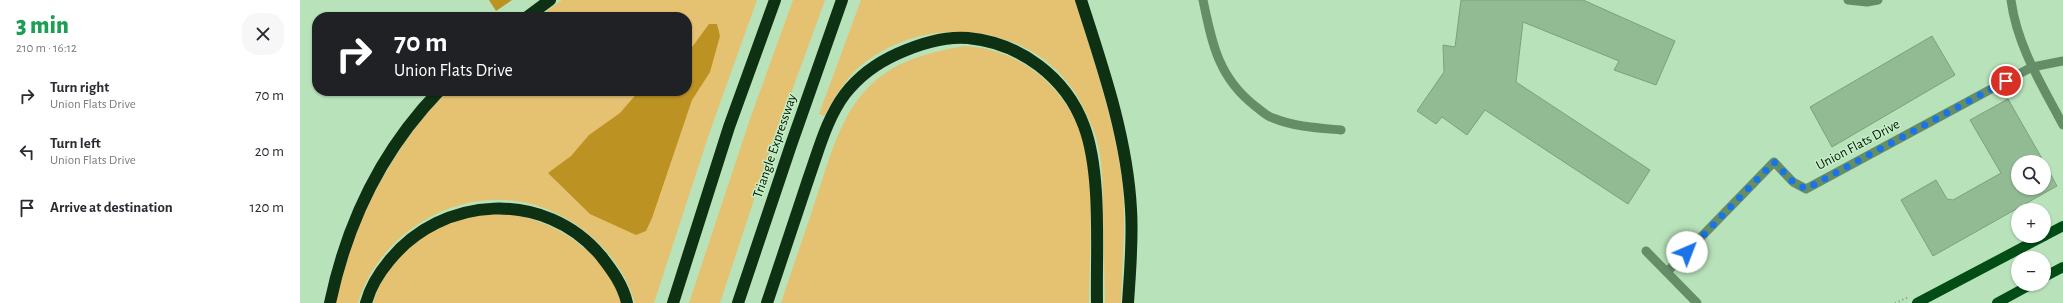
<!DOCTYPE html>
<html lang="en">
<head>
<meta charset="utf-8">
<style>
  body { margin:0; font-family:"Alegreya Sans",sans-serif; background:#f7f7f7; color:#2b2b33; height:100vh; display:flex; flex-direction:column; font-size:15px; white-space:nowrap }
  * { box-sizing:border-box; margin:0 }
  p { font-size:13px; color:#7c7c81 }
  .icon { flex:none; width:22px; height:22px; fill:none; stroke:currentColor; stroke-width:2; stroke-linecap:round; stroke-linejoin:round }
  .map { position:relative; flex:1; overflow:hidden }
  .drawer { display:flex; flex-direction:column; background:#fff; width:300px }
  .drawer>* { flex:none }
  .top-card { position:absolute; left:12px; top:12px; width:380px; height:84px; border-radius:16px; box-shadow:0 1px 3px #0004; background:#202124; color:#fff; overflow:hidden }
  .controls { position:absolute; left:1711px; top:155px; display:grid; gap:8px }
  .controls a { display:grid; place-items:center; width:40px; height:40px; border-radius:50%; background:#fff; box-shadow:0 1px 3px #0004; font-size:20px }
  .pin { position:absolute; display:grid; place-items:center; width:34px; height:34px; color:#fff; margin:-17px; border:2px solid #fff; border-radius:50%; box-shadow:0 1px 4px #0007 }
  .me { position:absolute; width:44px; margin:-22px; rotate:44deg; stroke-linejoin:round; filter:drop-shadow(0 0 3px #0008) }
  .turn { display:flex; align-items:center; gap:14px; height:84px; padding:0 16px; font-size:18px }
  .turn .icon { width:52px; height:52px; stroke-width:2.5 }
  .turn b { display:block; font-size:28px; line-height:34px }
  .round { display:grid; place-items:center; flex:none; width:42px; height:42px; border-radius:16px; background:#f7f7f7 }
  .summary { display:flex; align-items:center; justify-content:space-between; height:68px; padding:0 16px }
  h1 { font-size:24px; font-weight:800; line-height:30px; color:#1e9e55 }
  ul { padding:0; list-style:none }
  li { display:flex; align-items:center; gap:12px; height:56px; padding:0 16px }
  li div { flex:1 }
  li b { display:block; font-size:15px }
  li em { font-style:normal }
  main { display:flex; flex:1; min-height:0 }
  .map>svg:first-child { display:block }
  .green { fill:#e5c172 }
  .forest { fill:#bc9222 }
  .building { fill:#92bb94; stroke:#7aa27c }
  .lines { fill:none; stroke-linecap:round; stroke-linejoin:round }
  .path { stroke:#7b9c7d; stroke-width:2; stroke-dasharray:1 3; stroke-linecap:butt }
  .minor { stroke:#658e67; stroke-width:9 }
  .primary { stroke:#014d15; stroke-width:10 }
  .motorway { stroke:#0e3013; stroke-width:12 }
  .route { stroke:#1a73e8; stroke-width:7; stroke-dasharray:0 12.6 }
  .labels { text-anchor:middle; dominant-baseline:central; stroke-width:3; stroke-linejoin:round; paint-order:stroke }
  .street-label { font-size:14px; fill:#071608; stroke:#c5f0c7 }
</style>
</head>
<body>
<main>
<section class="drawer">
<div class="summary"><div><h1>3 min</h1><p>210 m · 16:12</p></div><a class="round"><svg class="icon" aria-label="close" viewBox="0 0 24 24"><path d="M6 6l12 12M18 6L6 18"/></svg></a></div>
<ul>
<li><svg class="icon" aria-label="right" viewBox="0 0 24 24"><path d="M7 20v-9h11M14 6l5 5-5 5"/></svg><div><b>Turn right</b><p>Union Flats Drive</p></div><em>70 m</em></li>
<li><svg class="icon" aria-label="left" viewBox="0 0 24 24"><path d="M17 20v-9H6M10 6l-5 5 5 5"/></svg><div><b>Turn left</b><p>Union Flats Drive</p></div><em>20 m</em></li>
<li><svg class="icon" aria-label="arrive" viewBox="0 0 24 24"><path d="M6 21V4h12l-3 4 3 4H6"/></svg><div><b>Arrive at destination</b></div><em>120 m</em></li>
</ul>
</section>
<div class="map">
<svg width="1763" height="303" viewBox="0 0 1763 303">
  <rect width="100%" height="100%" fill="#b8e2ba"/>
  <g class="green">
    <path d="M262,0H457L409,134L354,303H335C320,251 270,208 215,201C147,192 77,238 58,303H36C46,233 97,139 148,91H387V17H238Z"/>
    <path d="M493,0H525L469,154L420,303H389L450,119Z"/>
    <path d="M561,0H775C794,62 816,123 823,188C826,226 822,265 821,303H805C804,274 804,244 803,215C803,192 803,168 798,145C796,134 789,120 784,109C744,25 634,9 564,63C546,77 535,97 524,116L519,114Z"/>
    <path d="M664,46C674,47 685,48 694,51C737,63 774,101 784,145C795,194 789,253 789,303H481C492,269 504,236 515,202C529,161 540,111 575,81C601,59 632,52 664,46Z"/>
    <path d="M184,215C194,215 205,213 215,215C260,223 308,257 321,303H73C83,265 120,231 156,220C165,217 175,216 184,215Z"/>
  </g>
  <g class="forest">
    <path d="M189,0H212L196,11Z"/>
    <path d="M409,24H417L420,36L410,72L392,100L352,218L346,231L336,235L290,214L248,173L271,156L289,135L320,113L339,91H387V54Z"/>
  </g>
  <g class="building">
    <path d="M1161,0H1283L1375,41L1356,85L1314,70L1319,61L1223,22L1216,82L1350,170L1328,204L1185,110L1167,135L1142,117L1136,124L1117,111L1144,72L1143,45L1155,47Z"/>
    <path d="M1632,36L1655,75L1532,147L1510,107Z"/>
    <path d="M1708,99L1744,162H1718V188H1744V162L1757,186L1633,256L1601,200L1636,180L1647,199L1653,200L1701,173L1670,120Z"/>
  </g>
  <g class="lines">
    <path class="path" d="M1595,303L1607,298"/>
    <g class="minor">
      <path d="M903,0C912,43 918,77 955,106C961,110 966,116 973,118C995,127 1018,128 1041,130"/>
      <path d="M1548,0L1567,2L1578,0"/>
      <path d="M1711,0C1717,46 1742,85 1763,125"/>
      <path d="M1346,251L1397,303"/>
      <path d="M1367,272L1474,162L1493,182L1506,189L1732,67L1763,61"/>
    </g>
    <g class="primary">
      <path d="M1744,236L1763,226"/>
      <path d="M1744,277L1763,267"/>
      <path d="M1617,303L1744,236"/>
      <path d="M1697,303L1732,284"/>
    </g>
    <g class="motorway">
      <path d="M781,0C803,68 827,137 831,209C833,240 830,272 828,303"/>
      <path d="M227,17L250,0"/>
      <path d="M30,303C47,222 81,151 139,91"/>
      <path d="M66,303C70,288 79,273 89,261C142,195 245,189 301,256C312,270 323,285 327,303"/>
      <path d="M373,303L429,127L475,0"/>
      <path d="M438,303L491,145L542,0"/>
      <path d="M467,303C481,261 495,219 509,177C519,149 527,118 545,94C559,76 577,63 597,54C619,44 644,36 668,38C720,43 766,77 784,126C802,174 796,251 797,303"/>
    </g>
  </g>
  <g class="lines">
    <path class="route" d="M1387,252L1474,162L1493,182L1506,189L1706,81"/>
  </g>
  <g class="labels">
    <g class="street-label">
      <text transform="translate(1558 145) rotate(-28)">Union Flats Drive</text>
      <text transform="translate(475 146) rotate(-71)">Triangle Expressway</text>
    </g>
  </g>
</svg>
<div class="controls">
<a><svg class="icon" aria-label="search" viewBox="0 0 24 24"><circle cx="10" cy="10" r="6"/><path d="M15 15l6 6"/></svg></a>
<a>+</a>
<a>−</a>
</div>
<div class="pin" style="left:1706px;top:81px;background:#d93025"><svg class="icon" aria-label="arrive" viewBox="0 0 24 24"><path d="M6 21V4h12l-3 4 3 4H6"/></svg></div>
<svg class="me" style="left:1387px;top:252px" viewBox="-20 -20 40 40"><circle r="19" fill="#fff"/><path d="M0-13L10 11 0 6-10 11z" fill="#1a73e8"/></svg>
<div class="top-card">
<div class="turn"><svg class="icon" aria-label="right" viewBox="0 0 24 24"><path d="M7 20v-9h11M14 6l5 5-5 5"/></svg><div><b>70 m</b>Union Flats Drive</div></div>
</div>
</div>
</main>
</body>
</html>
